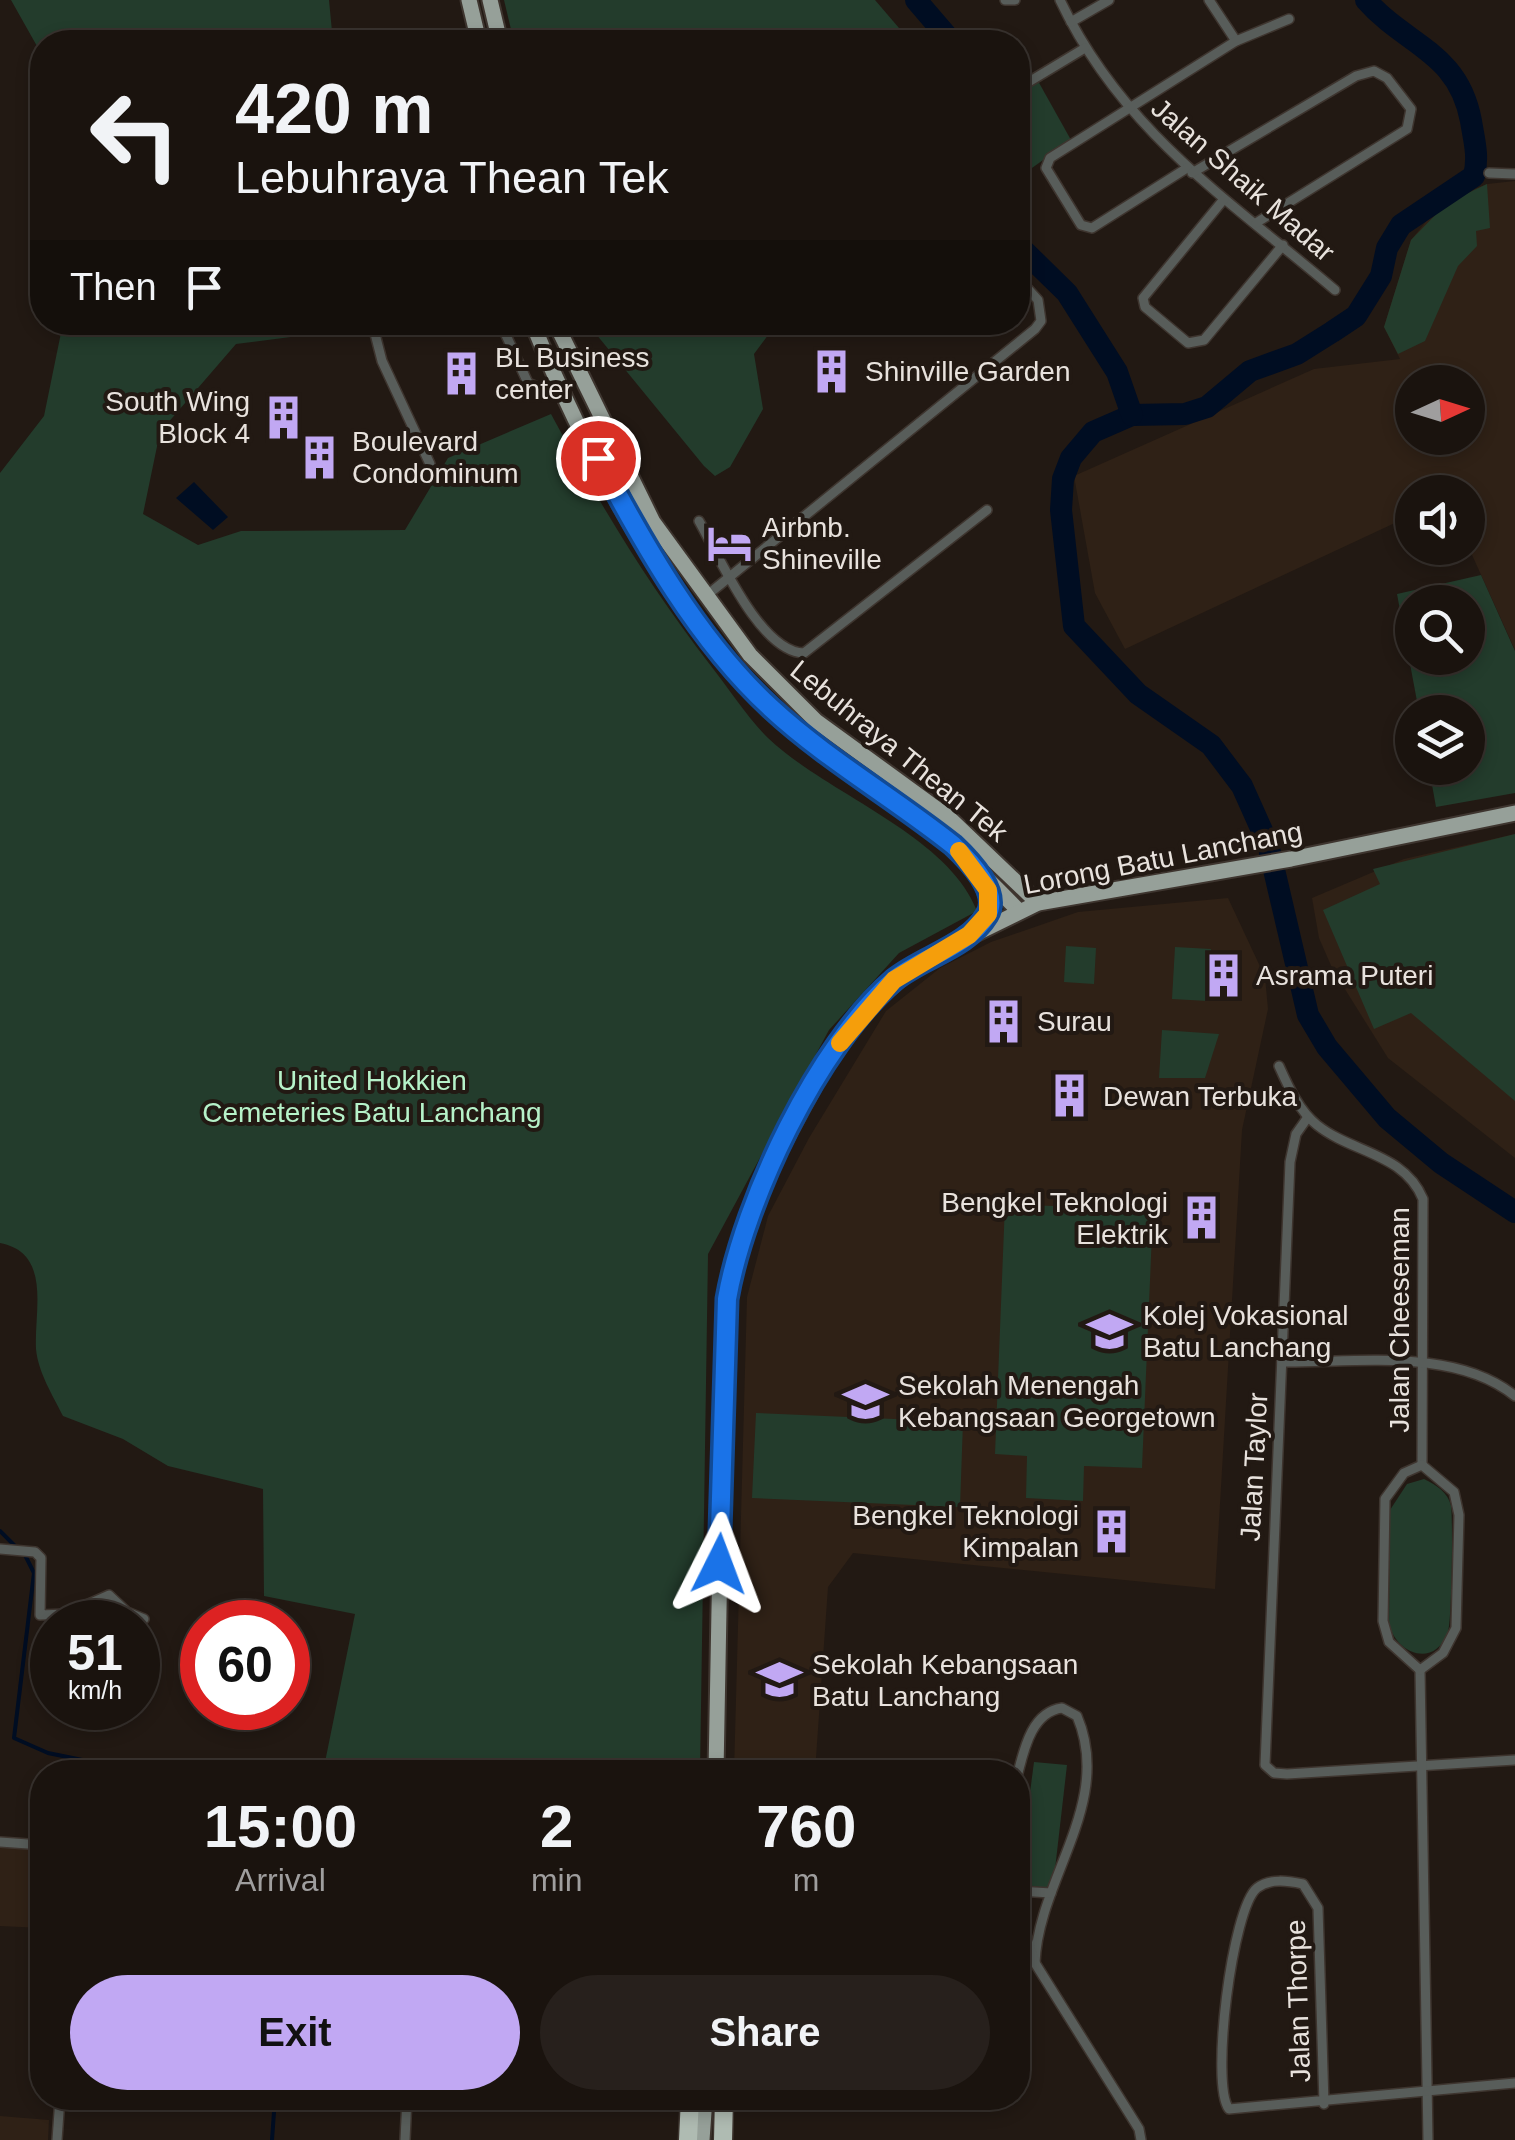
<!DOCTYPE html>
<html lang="en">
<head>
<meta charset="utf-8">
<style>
  body { margin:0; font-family:Arial,sans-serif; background:#27201c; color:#f1f3f6; height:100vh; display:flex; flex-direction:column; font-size:38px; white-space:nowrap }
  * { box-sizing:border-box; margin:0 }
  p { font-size:32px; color:#9f9e9e }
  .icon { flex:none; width:55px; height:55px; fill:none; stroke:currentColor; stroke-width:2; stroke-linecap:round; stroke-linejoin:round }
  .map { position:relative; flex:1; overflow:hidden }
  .sheet { position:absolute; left:30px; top:1760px; width:1000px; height:350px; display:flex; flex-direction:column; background:#1a130e; border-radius:40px; box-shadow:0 5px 15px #0003,0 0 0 2px #38322e }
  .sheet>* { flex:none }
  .banner { position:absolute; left:30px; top:30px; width:1000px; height:305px; border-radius:40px; box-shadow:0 5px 15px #0003,0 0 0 2px #38322e; background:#1a130e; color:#f1f3f6; overflow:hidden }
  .needle { width:65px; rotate:86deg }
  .controls { position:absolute; left:1395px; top:365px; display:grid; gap:20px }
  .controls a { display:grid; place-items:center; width:90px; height:90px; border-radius:50%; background:#1a130e; box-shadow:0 5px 15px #0003,0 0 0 2px #38322e; font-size:50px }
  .speed { position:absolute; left:30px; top:1600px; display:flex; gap:20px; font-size:50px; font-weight:700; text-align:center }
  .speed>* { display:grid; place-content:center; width:130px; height:130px; border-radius:50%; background:#1a130e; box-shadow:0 5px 15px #0003,0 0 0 2px #38322e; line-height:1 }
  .speed small { font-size:25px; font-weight:400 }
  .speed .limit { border:15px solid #d22; background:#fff; color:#111 }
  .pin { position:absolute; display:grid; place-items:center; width:85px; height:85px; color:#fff; margin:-42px; border:5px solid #fff; border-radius:50%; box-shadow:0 2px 10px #0007 }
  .me { position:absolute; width:110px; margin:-55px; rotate:3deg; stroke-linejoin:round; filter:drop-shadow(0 0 8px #0008) }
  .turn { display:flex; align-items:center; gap:35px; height:210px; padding:0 40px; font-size:45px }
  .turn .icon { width:130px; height:130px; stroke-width:2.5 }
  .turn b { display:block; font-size:70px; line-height:85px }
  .then { display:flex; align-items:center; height:95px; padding:0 40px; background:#0003; gap:20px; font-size:38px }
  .eta { display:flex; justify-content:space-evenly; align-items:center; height:170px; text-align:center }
  .eta b { font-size:60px; font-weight:800; line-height:70px }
  .primary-button { display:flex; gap:20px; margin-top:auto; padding:20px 40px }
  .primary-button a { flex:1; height:115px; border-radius:60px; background:#c1a8f3; color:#111; font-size:40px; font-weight:800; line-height:115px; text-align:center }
  .primary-button a+a { background:#27201c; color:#f1f3f6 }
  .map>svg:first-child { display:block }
  .built { fill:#2f2116; fill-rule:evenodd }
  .green { fill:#233c2c; fill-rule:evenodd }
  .water { fill:#000d22 }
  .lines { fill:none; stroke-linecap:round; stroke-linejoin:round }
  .stream { stroke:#000d22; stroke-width:4 }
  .river { stroke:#000d22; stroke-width:22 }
  .street-casing { stroke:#3e352f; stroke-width:12 }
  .primary-casing { stroke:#3e352f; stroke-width:19 }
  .highway-casing { stroke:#3e352f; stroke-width:21 }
  .street { stroke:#585d5a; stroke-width:9 }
  .primary { stroke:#96a099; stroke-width:15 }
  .highway { stroke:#afbbb2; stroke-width:18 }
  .route-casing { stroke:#114b97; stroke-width:25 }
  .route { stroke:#1a73e8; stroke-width:18 }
  .slow { stroke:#f59e0b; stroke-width:18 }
  .labels { text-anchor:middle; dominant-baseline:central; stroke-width:8; stroke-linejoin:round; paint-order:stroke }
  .street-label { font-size:28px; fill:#e8e2dd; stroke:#221913 }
  .poi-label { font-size:28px; fill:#e8e2dd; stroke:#221913; text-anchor:start }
  .park-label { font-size:28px; fill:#b6f2c9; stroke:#221913 }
</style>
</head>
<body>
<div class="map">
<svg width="1515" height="2140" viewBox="0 0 1515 2140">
  <rect width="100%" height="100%" fill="#221913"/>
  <g class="built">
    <path d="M1515,181V650L1468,546V492H1412V515L1125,649L1095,593L1074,476L1314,369L1400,359L1384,327L1411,240L1433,213L1462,194L1487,184ZM1412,382H1468V438H1412Z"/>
    <path d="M1515,834V1158L1388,1058L1333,970L1319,938L1312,898L1404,859Z"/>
    <path d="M1228,898L1265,977L1268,1009L1242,1130L1215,1589L853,1553L828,1587L815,1772H734L747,1297L768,1216L809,1138L886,1011L940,968L991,942L1078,912Z"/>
    <path d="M0,1842L42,1845V1928L0,1926Z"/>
    <path d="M0,2116L49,2120L48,2140H0Z"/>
  </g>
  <g class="green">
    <path d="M11,0H329L333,42H315L296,29L286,42H42V55Z"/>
    <path d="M504,0H875L911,42H514Z"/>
    <path d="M1038,81L1071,140L1018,178L1022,91Z"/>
    <path d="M1487,184L1490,228L1476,231L1477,246L1458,266L1425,341L1398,354L1384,327L1411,240L1447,203Z"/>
    <path d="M63,323H344L345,330L236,344L160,432L143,514L198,545L241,531L405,530L448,458L551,414C599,503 649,586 711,666C729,689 747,717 768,738C828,795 947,834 977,911L899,953L829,1030L708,1254L700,1772H323L355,1614L264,1596L263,1489L168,1466L123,1439L63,1416C53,1396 38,1372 36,1349C34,1311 52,1253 0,1243V473L44,416Z"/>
    <path d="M587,323H777L754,354L763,409L730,467L715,476L704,466Z"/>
    <path d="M1481,575L1515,651V793L1436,807L1429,768H1468V712H1419L1397,594ZM1412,602H1468V658H1412Z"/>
    <path d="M1515,834V1101L1411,1013L1374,1029L1323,910L1380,884L1373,869Z"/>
    <path d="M1066,946L1096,948L1094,984L1064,982Z"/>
    <path d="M1175,947L1211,949L1208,1001L1172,999Z"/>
    <path d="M1162,1030L1219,1034L1205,1078H1159Z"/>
    <path d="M1005,1204L1153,1210L1142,1468L1084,1466L1083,1501L1026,1498L1027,1456L995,1454Z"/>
    <path d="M756,1413L963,1422L960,1507L752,1498Z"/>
    <path d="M1424,1479C1436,1485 1448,1492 1451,1506C1453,1518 1452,1622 1448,1632C1435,1668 1397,1655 1389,1624L1390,1510L1407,1484Z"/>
    <path d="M1034,1762L1067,1765L1054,1878L1047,1888L1018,1884Z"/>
  </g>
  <path class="water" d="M194,482L228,517L213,530L176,498Z"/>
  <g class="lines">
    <g class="stream">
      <path d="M0,1531L18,1549"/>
      <path d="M25,1555L34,1573L14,1738L48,1753L141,1772"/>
      <path d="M272,2140L275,2098"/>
    </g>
    <g class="river">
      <path d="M916,0L952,42"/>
      <path d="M1366,0C1406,46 1458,51 1471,121C1474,140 1479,156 1474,176L1401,225L1387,248L1381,276L1356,316L1332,332L1297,354L1250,371L1207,407L1185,414L1132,415L1093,432L1071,458L1063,479L1061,510L1074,626L1138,694L1211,745L1242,786L1268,844L1308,1015L1327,1047L1387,1118L1441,1163L1515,1212"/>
      <path d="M1018,245L1067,293L1117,372L1132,415"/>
    </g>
    <defs>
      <g id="street">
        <path d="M1005,0H1015"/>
        <path d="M1060,0C1122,131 1228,199 1335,290"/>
        <path d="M1209,0L1236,41"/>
        <path d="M1071,22L1109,0"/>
        <path d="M1022,86L1085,48"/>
        <path d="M1187,168L1092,228L1081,225L1046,168L1050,158L1236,41L1289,19"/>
        <path d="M1192,173L1356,76L1374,71L1387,78L1411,109L1407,129L1256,223"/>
        <path d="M1489,173L1515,174"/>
        <path d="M1224,199L1143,298L1145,307L1188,343L1204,340L1283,245"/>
        <path d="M372,322L382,361L430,464"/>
        <path d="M500,322L528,383L540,388L557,381"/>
        <path d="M699,521C719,556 760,652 804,653L987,510"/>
        <path d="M706,596L1035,329L1041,321L1038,300L1018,278"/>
        <path d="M1279,1066C1288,1086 1299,1111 1317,1125C1352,1153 1404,1153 1423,1199L1422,1465"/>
        <path d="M1308,1117L1296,1134L1290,1162L1265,1765L1274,1773L1287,1774L1515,1760"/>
        <path d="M1282,1362C1354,1363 1455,1347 1515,1396"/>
        <path d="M0,1549L35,1552L41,1558L40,1615L66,1614L109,1595L127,1612L144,1619"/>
        <path d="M1420,1670L1428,2140"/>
        <path d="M1420,1670L1389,1642L1383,1621L1385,1499L1404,1473L1422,1465"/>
        <path d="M1420,1670L1443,1653L1456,1628L1459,1515L1454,1492L1422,1465"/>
        <path d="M1018,1773C1024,1749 1032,1712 1062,1708L1077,1716C1114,1803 1038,1879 1035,1963"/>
        <path d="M0,1842L42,1845"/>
        <path d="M1018,1891L1051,1893"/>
        <path d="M1018,1910L1035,1963L1139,2129L1141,2140"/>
        <path d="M1324,2104L1318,1908L1303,1884C1288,1881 1270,1878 1257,1888C1232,1908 1210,2085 1229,2109L1515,2083"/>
        <path d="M525,2105V2098"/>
        <path d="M57,2140L60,2098"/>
        <path d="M405,2140L407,2098"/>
      </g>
      <g id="primary">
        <path d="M469,0L479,42"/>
        <path d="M490,0L500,42"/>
        <path d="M532,322C587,457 664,599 766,704C803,741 852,768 895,799C940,832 980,871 1019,911"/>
        <path d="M555,322L653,522L750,655L816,721L948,817L1038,903"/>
        <path d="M976,927L990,904L980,877"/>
        <path d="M716,1772L724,1339L733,1261L771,1166L823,1069L865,1009L922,960L1038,903L1291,859L1515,813"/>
        <path d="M702,2140L705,2098"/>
      </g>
      <g id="highway">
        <path d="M688,2140L690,2098"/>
        <path d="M723,2140L724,2098"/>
      </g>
    </defs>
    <use href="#street" class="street-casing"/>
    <use href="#primary" class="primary-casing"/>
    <use href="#highway" class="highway-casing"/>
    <use href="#street" class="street"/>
    <use href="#primary" class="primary"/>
    <use href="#highway" class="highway"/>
  </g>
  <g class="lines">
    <defs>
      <path id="route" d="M598,458C644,545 698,641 771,708C826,759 894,798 953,845C968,859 1001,892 987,915C968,947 922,957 894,980C818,1045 744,1201 727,1299L719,1564"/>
    </defs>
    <use href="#route" class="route-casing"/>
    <use href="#route" class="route"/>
    <path class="slow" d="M840,1043L894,980L969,935L988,914V890L959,851"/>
  </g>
  <defs>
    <symbol id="building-bare" viewBox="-9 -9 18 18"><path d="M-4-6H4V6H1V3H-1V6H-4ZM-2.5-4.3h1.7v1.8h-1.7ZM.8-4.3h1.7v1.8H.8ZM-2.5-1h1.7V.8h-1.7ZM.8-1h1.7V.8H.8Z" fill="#c1a8f3" stroke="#221913" stroke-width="2.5" paint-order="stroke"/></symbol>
    <symbol id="hotel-bare" viewBox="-9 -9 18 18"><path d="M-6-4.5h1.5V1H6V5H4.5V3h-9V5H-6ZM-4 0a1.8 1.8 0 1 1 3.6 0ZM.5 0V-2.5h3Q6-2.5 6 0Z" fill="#c1a8f3" stroke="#221913" stroke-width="2.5" paint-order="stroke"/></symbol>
    <symbol id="university-bare" viewBox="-9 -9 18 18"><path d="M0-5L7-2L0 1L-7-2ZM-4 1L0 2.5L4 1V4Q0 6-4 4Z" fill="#c1a8f3" stroke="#221913" stroke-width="2.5" paint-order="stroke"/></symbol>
    <symbol id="school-bare" viewBox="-9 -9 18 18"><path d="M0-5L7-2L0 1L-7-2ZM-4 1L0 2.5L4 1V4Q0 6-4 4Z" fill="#c1a8f3" stroke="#221913" stroke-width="2.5" paint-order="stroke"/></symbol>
  </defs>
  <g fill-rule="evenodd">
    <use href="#building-bare" x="800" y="340" width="63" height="63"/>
    <use href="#building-bare" x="430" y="342" width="63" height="63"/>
    <use href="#building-bare" x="252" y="386" width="63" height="63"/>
    <use href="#building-bare" x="288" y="426" width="63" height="63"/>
    <use href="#hotel-bare" x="698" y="512" width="63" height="63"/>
    <use href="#building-bare" x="1192" y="944" width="63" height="63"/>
    <use href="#building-bare" x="972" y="990" width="63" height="63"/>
    <use href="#building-bare" x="1038" y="1064" width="63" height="63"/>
    <use href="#building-bare" x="1170" y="1186" width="63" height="63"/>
    <use href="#university-bare" x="1078" y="1300" width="63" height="63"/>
    <use href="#school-bare" x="834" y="1370" width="63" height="63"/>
    <use href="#building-bare" x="1080" y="1500" width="63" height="63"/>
    <use href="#school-bare" x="748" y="1648" width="63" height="63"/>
  </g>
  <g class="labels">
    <g class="street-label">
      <text transform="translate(1243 180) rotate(41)">Jalan Shaik Madar</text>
      <text transform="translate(899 751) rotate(39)">Lebuhraya Thean Tek</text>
      <text transform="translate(1163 858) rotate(-11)">Lorong Batu Lanchang</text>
      <text transform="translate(1399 1320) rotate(-90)">Jalan Cheeseman</text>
      <text transform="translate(1254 1467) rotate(-87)">Jalan Taylor</text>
      <text transform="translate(1298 2001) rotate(-92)">Jalan Thorpe</text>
    </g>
    <g class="poi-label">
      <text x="495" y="357">BL Business<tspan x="495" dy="32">center</tspan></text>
      <text x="865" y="371">Shinville Garden</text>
      <text x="250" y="401" text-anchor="end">South Wing<tspan x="250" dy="32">Block 4</tspan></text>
      <text x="352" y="441">Boulevard<tspan x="352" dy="32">Condominum</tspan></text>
      <text x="762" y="527">Airbnb.<tspan x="762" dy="32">Shineville</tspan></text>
      <text x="1256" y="975">Asrama Puteri</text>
      <text x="1037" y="1021">Surau</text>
      <text x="1103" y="1096">Dewan Terbuka</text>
      <text x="1168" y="1202" text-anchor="end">Bengkel Teknologi<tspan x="1168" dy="32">Elektrik</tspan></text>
      <text x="1143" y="1315">Kolej Vokasional<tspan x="1143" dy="32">Batu Lanchang</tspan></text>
      <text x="898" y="1385">Sekolah Menengah<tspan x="898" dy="32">Kebangsaan Georgetown</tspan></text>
      <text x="1079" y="1515" text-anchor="end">Bengkel Teknologi<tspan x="1079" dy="32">Kimpalan</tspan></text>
      <text x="812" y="1664">Sekolah Kebangsaan<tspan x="812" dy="32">Batu Lanchang</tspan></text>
    </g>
    <g class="park-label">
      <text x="372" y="1080">United Hokkien<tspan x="372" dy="32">Cemeteries Batu Lanchang</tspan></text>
    </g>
  </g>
</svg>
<div class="controls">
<a><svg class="needle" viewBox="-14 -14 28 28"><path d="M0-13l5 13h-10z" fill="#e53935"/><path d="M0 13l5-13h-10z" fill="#9f9e9e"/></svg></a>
<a><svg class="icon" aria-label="sound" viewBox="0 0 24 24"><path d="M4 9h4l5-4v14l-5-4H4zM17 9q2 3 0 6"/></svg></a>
<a><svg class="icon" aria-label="search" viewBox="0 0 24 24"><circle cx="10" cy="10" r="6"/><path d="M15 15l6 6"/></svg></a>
<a><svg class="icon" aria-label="layers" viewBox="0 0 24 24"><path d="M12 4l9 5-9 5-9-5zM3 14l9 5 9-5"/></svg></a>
</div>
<div class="speed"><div>51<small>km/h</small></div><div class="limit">60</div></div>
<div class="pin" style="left:598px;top:458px;background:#d93025"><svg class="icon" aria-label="arrive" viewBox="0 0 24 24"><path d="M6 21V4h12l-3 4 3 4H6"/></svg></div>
<svg class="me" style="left:719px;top:1564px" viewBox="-20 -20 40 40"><path d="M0-17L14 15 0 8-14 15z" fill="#1a73e8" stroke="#fff" stroke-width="4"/></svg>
<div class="banner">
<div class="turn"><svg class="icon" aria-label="left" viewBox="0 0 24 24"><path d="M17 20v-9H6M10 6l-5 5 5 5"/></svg><div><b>420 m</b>Lebuhraya Thean Tek</div></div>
<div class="then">Then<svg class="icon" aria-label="arrive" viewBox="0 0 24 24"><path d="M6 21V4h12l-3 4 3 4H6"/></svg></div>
</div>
<section class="sheet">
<div class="eta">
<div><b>15:00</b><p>Arrival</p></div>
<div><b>2</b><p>min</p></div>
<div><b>760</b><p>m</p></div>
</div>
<div class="primary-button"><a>Exit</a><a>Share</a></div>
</section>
</div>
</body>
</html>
